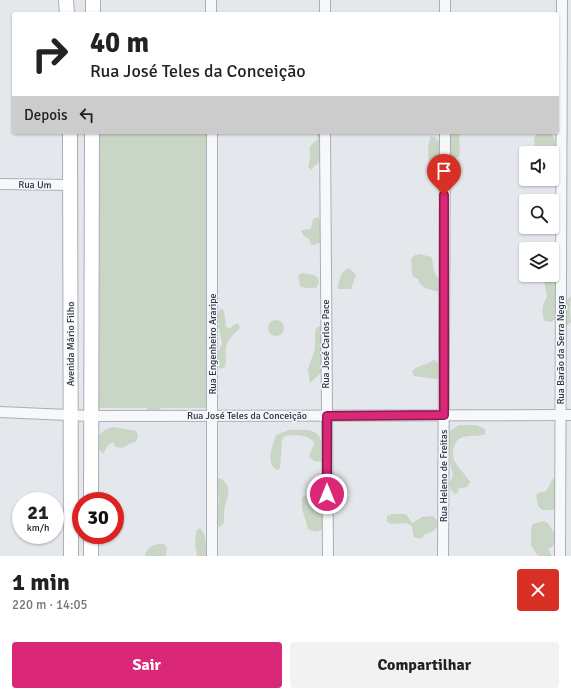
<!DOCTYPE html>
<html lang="pt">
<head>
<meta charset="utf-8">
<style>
  body { margin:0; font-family:Signika,sans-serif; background:#f2f2f2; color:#222; height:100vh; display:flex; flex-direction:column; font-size:15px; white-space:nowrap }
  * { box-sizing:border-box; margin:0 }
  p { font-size:13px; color:#767676 }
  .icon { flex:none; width:22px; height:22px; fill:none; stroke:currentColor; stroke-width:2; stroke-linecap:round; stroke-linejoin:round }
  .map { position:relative; height:556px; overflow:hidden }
  .side { display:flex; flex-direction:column; background:#fff; flex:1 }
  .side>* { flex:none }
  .banner { position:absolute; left:12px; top:12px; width:547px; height:122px; border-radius:4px; box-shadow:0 1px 3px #0004; background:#fff; color:#222; overflow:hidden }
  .controls { position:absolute; left:519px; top:146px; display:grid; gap:8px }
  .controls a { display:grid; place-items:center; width:40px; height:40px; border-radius:4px; background:#fff; box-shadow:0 1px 3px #0004; font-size:20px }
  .speed { position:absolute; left:12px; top:492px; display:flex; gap:8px; font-size:20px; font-weight:700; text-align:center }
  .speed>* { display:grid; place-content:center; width:52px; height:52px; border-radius:50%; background:#fff; box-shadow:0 1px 3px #0004; line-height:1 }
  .speed small { font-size:10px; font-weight:400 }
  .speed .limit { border:6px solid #d22; background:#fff; color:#111 }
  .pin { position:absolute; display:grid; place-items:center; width:34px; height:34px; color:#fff; margin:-41px -17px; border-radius:50% 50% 50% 0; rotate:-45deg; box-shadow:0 0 4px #0007 }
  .pin .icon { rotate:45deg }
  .me { position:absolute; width:44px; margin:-22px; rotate:0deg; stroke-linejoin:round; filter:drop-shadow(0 0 3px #0008) }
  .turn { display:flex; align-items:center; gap:14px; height:84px; padding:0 12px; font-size:18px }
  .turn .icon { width:52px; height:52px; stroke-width:2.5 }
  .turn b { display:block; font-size:28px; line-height:34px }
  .then { display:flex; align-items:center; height:38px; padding:0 12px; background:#0003; gap:8px; font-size:15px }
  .round { display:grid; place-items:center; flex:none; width:42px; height:42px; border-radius:4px; background:#f2f2f2 }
  .summary { display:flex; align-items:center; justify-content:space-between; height:68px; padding:0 12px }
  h1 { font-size:24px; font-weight:700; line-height:30px }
  .button { display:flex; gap:8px; margin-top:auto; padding:8px 12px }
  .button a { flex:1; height:46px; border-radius:4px; background:#db2777; color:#fff; font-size:16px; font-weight:700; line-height:46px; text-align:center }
  .button a+a { background:#f2f2f2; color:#222 }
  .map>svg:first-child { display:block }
  .green { fill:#c9d6c5 }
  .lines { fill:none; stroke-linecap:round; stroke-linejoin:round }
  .minor-casing { stroke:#a9aeb7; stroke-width:12 }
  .secondary-casing { stroke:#a9aeb7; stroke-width:16 }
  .minor { stroke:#f7f8fa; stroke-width:10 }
  .secondary { stroke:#fff; stroke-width:14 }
  .route-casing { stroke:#8e194d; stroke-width:10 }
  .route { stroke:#db2777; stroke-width:7 }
  .labels { text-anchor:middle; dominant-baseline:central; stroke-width:3; stroke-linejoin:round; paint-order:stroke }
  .street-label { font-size:10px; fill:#2b3445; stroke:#f4f6f9 }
</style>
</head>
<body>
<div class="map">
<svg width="571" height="556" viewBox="0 0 571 556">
  <rect width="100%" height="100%" fill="#e4e7ec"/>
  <g class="green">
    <path d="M95,132H209L210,408H161C158,412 154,412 148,412L147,408H93Z"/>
    <path d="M316,132H324L323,160L314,166L312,170L308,167C309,164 310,159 310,156C309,145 309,147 318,139Z"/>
    <path d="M453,132H460C458,140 461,149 459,157L454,159L449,157L445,148Z"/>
    <path d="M537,132H551C555,141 560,150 552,158V153H536L535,152L534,139Z"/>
    <path d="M431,136L436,138V142L438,138C440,145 439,151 439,158C439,167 442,176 440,185C431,172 424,151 431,136Z"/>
    <path d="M318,217L323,226V241L318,243V244L313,245L311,244L309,239L304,236L301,231L303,230L311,229L313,219Z"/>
    <path d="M420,254L431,257C434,263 432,268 435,273C438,279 441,281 441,288L438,292C429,288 421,290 418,279L414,277L412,275L411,259L415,255Z"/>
    <path d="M349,268L356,275L351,289H338C338,281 341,271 349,268Z"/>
    <path d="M302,273L314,275L318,278L319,283L316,288H305L300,286L298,276Z"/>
    <path d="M552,274L558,278V294L556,299V319L552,321V322L545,321C541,314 542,304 547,297L544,281L545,276Z"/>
    <path d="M571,296L570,309L571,322L568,325H566L565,302Z"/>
    <path d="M221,308L224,312L226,327L230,329L233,325L238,323L240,328C235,333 227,340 226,347C225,354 227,360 225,367L220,369C213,361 217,353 222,344C221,333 214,317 221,308Z"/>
    <circle cx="276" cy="328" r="8"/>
    <path d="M322,326L321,337L323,342L324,369C320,375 314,378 310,384L308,369L315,349V332L317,327Z"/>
    <path d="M434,359L441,367L440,377L436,379L414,376L412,371C419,364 428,366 434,359Z"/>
    <path d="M459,425H476L485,429V434C477,437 470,435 463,437C453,440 451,454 455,462C459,469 466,475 470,482L467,487L457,489L459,491L455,494L451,490L449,485L453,475L450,464L449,436L450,431L454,428Z"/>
    <path d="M113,427L136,431L138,436L136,442L131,443L122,448L116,447L113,442L108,445L103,454C91,442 99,430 113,427Z"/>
    <path d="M289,430C304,430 321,427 322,446C322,452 324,456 323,462L314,461L309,456L314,444V442C306,434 296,435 285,436L282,440L280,468L278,470C264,465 273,445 276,435Z"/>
    <path d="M217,478L222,479C232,488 228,495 225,506C224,512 224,518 224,523L220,527L215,524L219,498L215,488Z"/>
    <path d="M553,478L558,487L557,508L552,510H542L538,506L536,495L540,492H545L548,488Z"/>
    <path d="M320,482L324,485L325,527C319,532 315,533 308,529L302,508V498C313,489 313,500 320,482Z"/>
    <path d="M392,514H406L412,523L422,517L433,516C443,525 435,532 425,534L422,538H416L414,537C413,534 413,530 412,527C407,519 394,527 387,522V516Z"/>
    <path d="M543,521L548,523L556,536L553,546L548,549L552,556H538L531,545V528L533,524Z"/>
    <path d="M200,528C208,535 204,546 208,556H197L195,545L196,531Z"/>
    <path d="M158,544H164L167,548L166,556H145C147,548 151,546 158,544Z"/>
  </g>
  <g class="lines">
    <defs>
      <g id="minor">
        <path d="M211,0V14"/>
        <path d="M325,0V14"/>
        <path d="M445,14V0"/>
        <path d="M212,132V556"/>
        <path d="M325,132L328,556"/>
        <path d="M0,184L70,185"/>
        <path d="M0,412L90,416L571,415"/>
        <path d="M443,556L445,132"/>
        <path d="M560,556L562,0"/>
      </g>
      <g id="secondary">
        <path d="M66,0L67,14"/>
        <path d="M93,14V0"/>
        <path d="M70,132L71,556"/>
        <path d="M91,501L92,132"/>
        <path d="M91,535V556"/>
      </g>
    </defs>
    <use href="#minor" class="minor-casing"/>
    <use href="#secondary" class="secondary-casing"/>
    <use href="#minor" class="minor"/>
    <use href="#secondary" class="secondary"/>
  </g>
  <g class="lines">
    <defs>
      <path id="route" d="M327,494V416L444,415V195"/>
    </defs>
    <use href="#route" class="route-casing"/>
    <use href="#route" class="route"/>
  </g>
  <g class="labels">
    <g class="street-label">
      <text transform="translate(35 185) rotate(1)">Rua Um</text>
      <text transform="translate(71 344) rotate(-90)">Avenida Mário Filho</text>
      <text transform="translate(213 344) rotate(-90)">Rua Engenheiro Araripe</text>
      <text transform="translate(326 344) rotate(-90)">Rua José Carlos Pace</text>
      <text transform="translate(561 350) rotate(-90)">Rua Barão da Serra Negra</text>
      <text x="247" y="416">Rua José Teles da Conceição</text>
      <text transform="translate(444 476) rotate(-90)">Rua Heleno de Freitas</text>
    </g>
  </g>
</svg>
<div class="controls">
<a><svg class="icon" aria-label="sound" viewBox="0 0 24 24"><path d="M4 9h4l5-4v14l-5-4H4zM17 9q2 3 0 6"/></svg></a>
<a><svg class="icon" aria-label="search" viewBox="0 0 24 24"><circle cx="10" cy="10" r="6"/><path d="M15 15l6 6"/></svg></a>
<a><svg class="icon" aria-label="layers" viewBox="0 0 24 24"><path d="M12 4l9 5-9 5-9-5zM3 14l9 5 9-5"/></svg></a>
</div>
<div class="speed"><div>21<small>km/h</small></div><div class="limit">30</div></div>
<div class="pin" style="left:444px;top:195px;background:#d93025"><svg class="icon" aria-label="arrive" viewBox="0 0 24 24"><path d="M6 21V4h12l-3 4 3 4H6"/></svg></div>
<svg class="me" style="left:327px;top:494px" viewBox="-20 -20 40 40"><circle r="17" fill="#db2777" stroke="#fff" stroke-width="3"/><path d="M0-11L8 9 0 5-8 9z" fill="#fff"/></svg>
<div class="banner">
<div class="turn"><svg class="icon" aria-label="right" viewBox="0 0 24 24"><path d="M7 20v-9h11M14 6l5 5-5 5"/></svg><div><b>40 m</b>Rua José Teles da Conceição</div></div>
<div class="then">Depois<svg class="icon" aria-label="left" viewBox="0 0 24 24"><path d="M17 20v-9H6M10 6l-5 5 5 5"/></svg></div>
</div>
</div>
<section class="side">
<div class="summary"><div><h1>1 min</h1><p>220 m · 14:05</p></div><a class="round" style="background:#d93025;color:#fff"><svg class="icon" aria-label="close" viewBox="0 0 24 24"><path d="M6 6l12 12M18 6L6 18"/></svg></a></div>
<div class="button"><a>Sair</a><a>Compartilhar</a></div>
</section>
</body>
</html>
